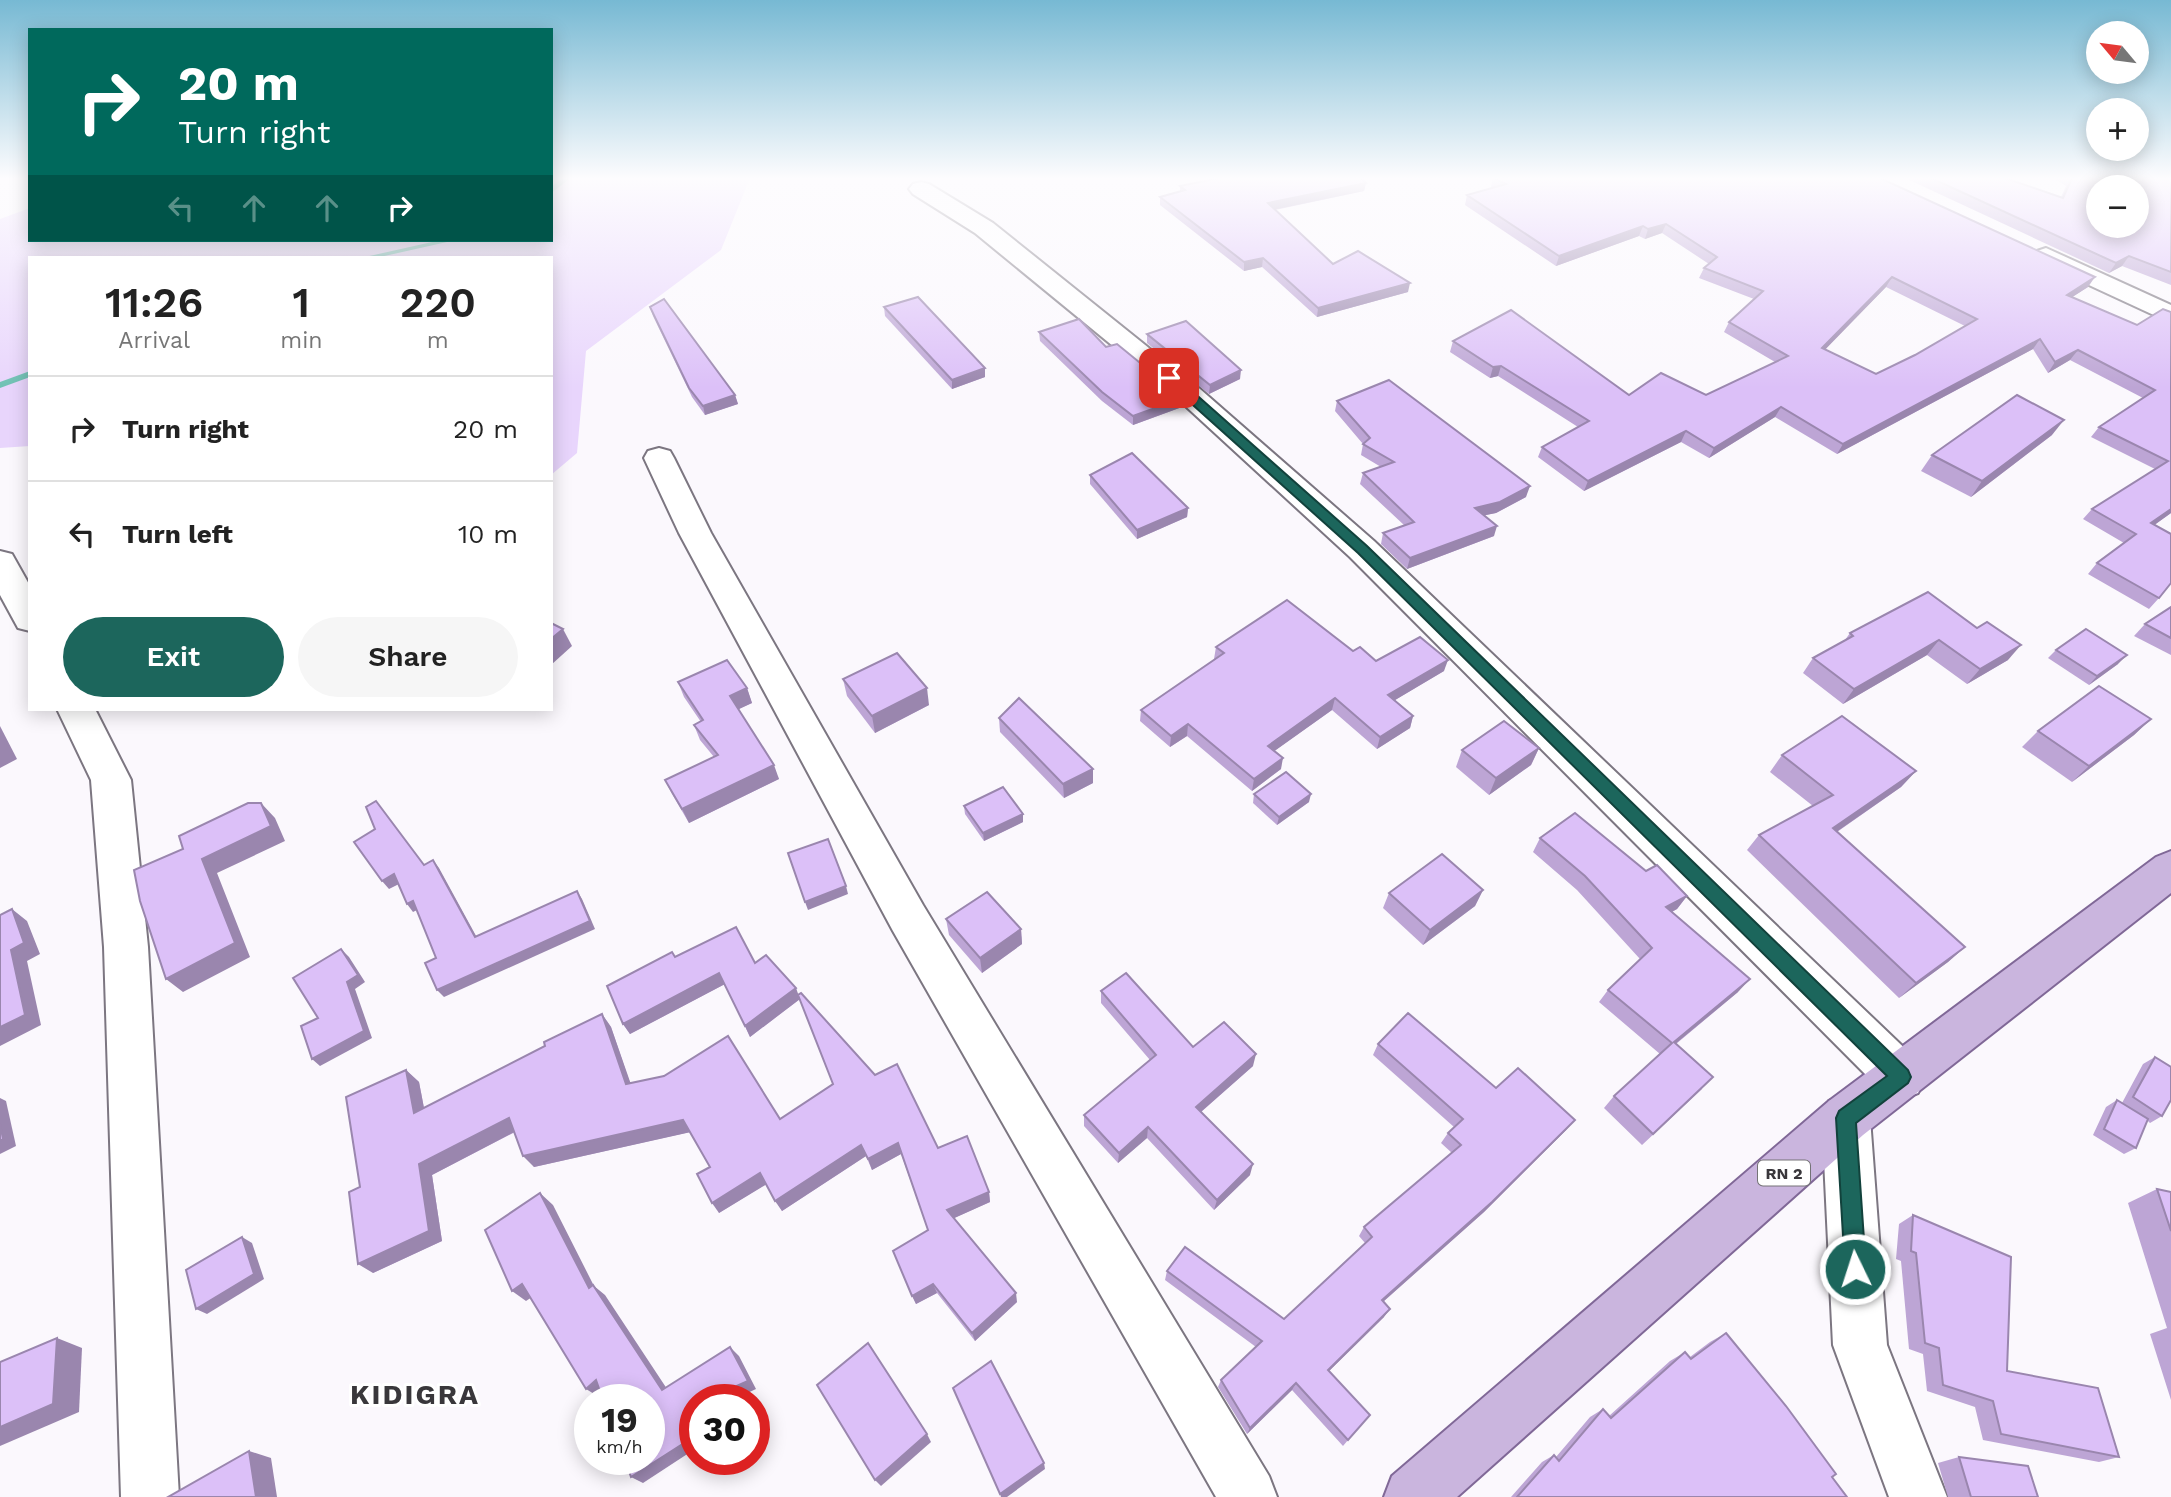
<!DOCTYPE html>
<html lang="en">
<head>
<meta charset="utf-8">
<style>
  body { margin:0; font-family:"Work Sans",sans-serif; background:#f6f6f6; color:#222; height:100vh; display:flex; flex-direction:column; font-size:26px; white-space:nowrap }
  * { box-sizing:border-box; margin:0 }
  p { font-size:23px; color:#767676 }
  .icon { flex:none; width:38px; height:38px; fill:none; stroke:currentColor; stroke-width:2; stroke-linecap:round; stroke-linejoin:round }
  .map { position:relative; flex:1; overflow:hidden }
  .panel { position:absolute; left:28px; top:256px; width:525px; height:455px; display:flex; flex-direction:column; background:#fff; border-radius:0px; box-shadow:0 4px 18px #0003 }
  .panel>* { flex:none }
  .banner { position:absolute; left:28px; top:28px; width:525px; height:214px; border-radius:0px; box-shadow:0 4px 18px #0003; background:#00695c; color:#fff; overflow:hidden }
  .needle { width:46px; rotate:299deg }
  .controls { position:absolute; left:2086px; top:21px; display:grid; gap:14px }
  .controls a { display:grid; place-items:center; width:63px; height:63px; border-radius:50%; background:#fff; box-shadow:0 4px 18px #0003; font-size:35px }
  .speed { position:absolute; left:574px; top:1384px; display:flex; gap:14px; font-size:35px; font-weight:700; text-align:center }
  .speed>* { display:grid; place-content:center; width:91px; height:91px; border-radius:50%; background:#fff; box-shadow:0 4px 18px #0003; line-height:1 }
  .speed small { font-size:18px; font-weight:400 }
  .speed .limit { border:10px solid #d22; background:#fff; color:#111 }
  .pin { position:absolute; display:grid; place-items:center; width:60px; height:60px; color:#fff; margin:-30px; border-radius:14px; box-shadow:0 4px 10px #0006 }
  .me { position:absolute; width:77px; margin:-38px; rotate:356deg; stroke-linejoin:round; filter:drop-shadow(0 0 5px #0008) }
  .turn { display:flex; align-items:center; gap:24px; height:147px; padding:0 35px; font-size:32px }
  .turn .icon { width:91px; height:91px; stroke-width:2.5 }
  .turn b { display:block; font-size:49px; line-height:60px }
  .lanes { display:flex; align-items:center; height:66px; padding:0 35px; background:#0003; justify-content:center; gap:35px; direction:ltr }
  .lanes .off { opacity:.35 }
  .eta { display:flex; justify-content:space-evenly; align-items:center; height:119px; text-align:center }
  .eta b { font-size:42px; font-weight:600; line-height:49px }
  .button { display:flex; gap:14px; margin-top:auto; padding:14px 35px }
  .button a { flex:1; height:80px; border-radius:42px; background:#1c665c; color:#fff; font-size:28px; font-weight:600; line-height:80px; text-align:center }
  .button a+a { background:#f6f6f6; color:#222 }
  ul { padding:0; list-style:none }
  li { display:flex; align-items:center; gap:21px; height:105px; padding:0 35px; border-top:2px solid #e0e0e0 }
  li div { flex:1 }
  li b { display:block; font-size:26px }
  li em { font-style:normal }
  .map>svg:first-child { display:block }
  .green { fill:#e8d5fc }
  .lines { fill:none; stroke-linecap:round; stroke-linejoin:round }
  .stream { fill:#6fc1b4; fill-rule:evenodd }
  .street-casing { stroke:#7c7681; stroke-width:4 }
  .primary-casing { stroke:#806897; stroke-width:4 }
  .street { fill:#fff; fill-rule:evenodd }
  .primary { fill:#cab5de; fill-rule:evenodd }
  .wall { fill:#bda5d5; fill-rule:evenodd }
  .shaded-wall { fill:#9a86ae }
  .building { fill:#dcc0f8; stroke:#9a86ae; stroke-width:2; fill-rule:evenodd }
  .route { fill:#1c665c; stroke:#12423c; stroke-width:2 }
  .labels { text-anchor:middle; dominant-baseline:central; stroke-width:6; stroke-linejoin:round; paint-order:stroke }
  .shield { fill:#fff; stroke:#747376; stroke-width:2 }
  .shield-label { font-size:16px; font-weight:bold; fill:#39373b }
  .near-district-label { font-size:28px; font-weight:bold; letter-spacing:2px; fill:#39373b; stroke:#fff }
</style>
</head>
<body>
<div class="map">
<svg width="2171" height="1497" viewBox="0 0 2171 1497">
  <rect width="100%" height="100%" fill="#fbf8fd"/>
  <path class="green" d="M551,178H750L721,250L586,351L577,453L551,475V257H30V446L0,448V219L30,208V240H551Z"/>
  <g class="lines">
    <g class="stream">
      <path d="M562,178H571L551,193V187Z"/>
      <path d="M441,240H456L380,257H365Z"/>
      <path d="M30,371V377L0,388V382Z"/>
    </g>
    <defs>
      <g id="street">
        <path d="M921,182L929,184L993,223L1200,389L1374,541L1918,1061L1925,1077L1918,1093L1901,1099L1884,1093L1350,557L1180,401L975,233L913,194L909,189L913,184Z"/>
        <path d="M2046,248L2171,305V323L2037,261L2033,256L2037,251Z"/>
        <path d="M659,448L670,451L674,458L711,533L923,905L1269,1476L1277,1497H1216L893,931L679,533L644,458L648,451Z"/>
        <path d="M0,551L12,554L30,586V631L18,628L0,595Z"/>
        <path d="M57,709H95L131,780L148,947L179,1497H121L104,947L91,780Z"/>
        <path d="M1846,1095L1863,1101L1870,1118L1887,1345L1947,1497H1889L1833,1345L1822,1118L1829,1101Z"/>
      </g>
      <path id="primary" d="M2171,851V893L1863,1135L1457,1497H1384L1392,1476L1829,1101L2156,857Z"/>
    </defs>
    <use href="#street" class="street-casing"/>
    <use href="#primary" class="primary-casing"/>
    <use href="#street" class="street"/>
    <use href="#primary" class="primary"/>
  </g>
  <g class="wall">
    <path d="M1493,178L2088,287L2072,297L2137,325L2163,309L2171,513L2154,525L2159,598L2149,609L2088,574L2097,563L2124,543L2083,519L2092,509L2155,469L2091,437L2099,427L2143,398L2070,360L2048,373L2033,349L1837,454L1775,417L1709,458L1681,442L1584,491L1538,457L1542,447L1578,427L1498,376L1490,378L1450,352L1453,341L1629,395H1706L1775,362L1724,332L1729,322L1754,299L1699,278L1704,268L1709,264L1662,233L1645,239L1639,236L1556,266L1465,205L1467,195L1492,188L1491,187ZM1886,287L1965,326L1915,355L1876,374L1825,349Z"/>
    <path d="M1905,178H2005L2061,197L2066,186L2053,178H2171V285L2122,266L2109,273Z"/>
    <path d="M1366,183L1364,191L1275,210L1333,264L1408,292L1317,317L1262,267L1244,271L1160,205V197L1180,191V186Z"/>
    <path d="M650,307L735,395L738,404L705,415L692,397L653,316Z"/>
    <path d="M884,307L985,377L952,389L885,316Z"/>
    <path d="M1039,332L1106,347L1183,398L1182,407L1133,425L1102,401L1040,341Z"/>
    <path d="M1147,334L1240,379L1209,394L1147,343Z"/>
    <path d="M1337,401L1526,497L1496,513L1485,515L1494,536L1407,569L1381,544L1383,533L1404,525L1360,484L1363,473L1381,467L1361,455L1363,444L1335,411Z"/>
    <path d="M2052,435L1971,497L1921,471L1932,455Z"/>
    <path d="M1090,475L1188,508L1187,517L1137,539L1090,484Z"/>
    <path d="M1928,592L2008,660L1967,684L1927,655L1843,704L1803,673L1813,658L1845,640L1850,633Z"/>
    <path d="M2171,607V655L2134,636L2145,624Z"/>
    <path d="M1216,647L1353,651L1376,661L1444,671L1395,700L1413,716L1410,728L1377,749L1332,710L1274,751L1281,769L1252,791L1187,736L1170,747L1140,721L1141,710L1215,659H1214Z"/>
    <path d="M2056,650L2118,664L2089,685L2048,658Z"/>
    <path d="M843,679L929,705L875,733L847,696Z"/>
    <path d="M678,682L747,688L752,703L738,709L779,779L689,823L672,794L665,780L714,757L700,740L694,725L701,722L684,697Z"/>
    <path d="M999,718L1093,769V783L1064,798L1000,732Z"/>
    <path d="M2151,719L2134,735L2072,782L2022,747L2038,731Z"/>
    <path d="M1539,748L1531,765L1489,795L1456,767L1462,750Z"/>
    <path d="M1782,755L1916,771L1901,787L1837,832L1965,947L1948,962L1899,998L1747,850L1759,835L1813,806L1770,772Z"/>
    <path d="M1254,794L1309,802L1277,825L1253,803Z"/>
    <path d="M964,806L1023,814V822L984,841L965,814Z"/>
    <path d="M1540,838L1646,871L1687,896L1677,909L1672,912L1738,992L1676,1044L1702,1089L1642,1145L1604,1108L1614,1096L1660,1054L1599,1002L1608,990L1640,959L1577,890L1533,852Z"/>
    <path d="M1483,890L1475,906L1423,945L1383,908L1389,893Z"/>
    <path d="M946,919L1021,929L1022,944L982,973L949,935Z"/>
    <path d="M675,957L755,963L798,995L938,1148L989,1192L990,1202L954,1218L1017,1302L975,1341L937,1293L916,1304L893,1251L928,1230L901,1154L872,1170L866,1156L782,1211L766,1184L719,1213L710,1167L690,1132L534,1167L515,1132L432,1175L442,1241L373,1273L360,1187L406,1070L419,1082L424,1108L545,1046L602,1014L611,1027L630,1083L780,1119L833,1084L800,999L750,1037L725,984L630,1034L623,1024Z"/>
    <path d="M1101,991L1193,1047L1253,1066L1201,1112L1250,1175L1214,1210L1147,1138L1118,1163L1084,1126V1115L1150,1060L1101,1003Z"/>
    <path d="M1378,1044L1496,1088L1566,1130L1484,1212L1383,1302L1384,1317L1329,1371L1348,1440L1343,1446L1292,1390L1247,1434L1218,1387L1221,1380L1256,1347L1165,1280L1167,1271L1284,1319L1365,1243L1359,1236L1364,1227L1452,1153L1441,1143L1448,1133L1454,1127L1373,1055Z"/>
    <path d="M2155,1057L2162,1116L2150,1123L2147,1120L2136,1148L2124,1154L2093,1135L2106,1107L2117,1100L2122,1103L2143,1064Z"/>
    <path d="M2157,1189L2171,1192V1400L2150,1334L2167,1328L2128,1203Z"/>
    <path d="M1913,1215L2007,1371L2119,1457L2099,1462L1983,1440L1975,1407L1927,1391L1923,1354L1909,1349L1901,1261L1896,1259L1899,1224Z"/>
    <path d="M1726,1333L1847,1497H1511L1542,1462L1554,1455L1556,1457L1590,1417L1603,1409L1609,1416L1670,1361L1685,1352L1690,1357L1710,1342Z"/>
    <path d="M1959,1457L2038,1497H1948L1938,1463Z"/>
  </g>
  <g class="shaded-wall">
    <path d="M1366,183L1364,191L1267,211L1268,203Z"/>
    <path d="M1666,224L1662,233L1645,239L1648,229Z"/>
    <path d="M1643,226L1639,236L1556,266L1559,256Z"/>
    <path d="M2129,256L2122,266L2109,273L2116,263Z"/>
    <path d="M1263,258L1262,267L1244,271V262Z"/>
    <path d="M1892,277L1886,287L1817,358L1822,348Z"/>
    <path d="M2095,277L2088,287L2060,305L2067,295Z"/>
    <path d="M1410,283L1408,292L1317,317L1318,308Z"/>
    <path d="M2040,339L2033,349L1837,454L1843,444Z"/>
    <path d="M2078,350L2070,360L2048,373L2055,362Z"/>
    <path d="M1501,366L1498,376L1490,378L1493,367Z"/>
    <path d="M985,368V377L952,389V380Z"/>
    <path d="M1241,370L1240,379L1209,394L1210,385Z"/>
    <path d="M735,395L738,404L705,415L703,406Z"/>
    <path d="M1183,398L1182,407L1133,425V416Z"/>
    <path d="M1781,407L1775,417L1709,458L1714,448Z"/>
    <path d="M2064,420L2052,435L1971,497L1982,481Z"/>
    <path d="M1686,431L1681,442L1584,491L1588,481Z"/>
    <path d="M1530,486L1526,497L1496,513L1472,518L1475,508Z"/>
    <path d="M1188,508L1187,517L1137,539V530Z"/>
    <path d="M2171,509V513L2142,534L2151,523Z"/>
    <path d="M1497,526L1494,536L1407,569L1410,558Z"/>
    <path d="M563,629L572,646L551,665V639Z"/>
    <path d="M1939,640L1927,655L1843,704L1854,689Z"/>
    <path d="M2021,645L2008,660L1967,684L1980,669Z"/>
    <path d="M2127,655L2118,664L2089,685L2097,676Z"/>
    <path d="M1448,660L1444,671L1385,706L1388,695Z"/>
    <path d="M747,688L752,703L735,711L730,696Z"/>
    <path d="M927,688L929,705L875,733L872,716Z"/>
    <path d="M1335,698L1332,710L1266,757L1268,746Z"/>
    <path d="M1413,716L1410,728L1377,749L1380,737Z"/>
    <path d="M2151,719L2134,735L2072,782L2089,766Z"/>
    <path d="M1188,724L1187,736L1170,747L1171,736Z"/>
    <path d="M0,726L17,759L0,768Z"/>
    <path d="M1539,748L1531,765L1489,795L1496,778Z"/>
    <path d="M1283,758L1281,769L1252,791L1254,779Z"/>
    <path d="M774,765L779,779L689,823L682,809Z"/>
    <path d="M1093,769V783L1064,798L1063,784Z"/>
    <path d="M1916,771L1901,787L1819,844L1833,828Z"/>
    <path d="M1311,794L1309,802L1277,825L1279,817Z"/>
    <path d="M261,803L275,818L285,841L217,873L250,957L183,992L166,979L202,859Z"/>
    <path d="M1023,814V822L984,841L983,833Z"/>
    <path d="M433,860L439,868L481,945L475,937Z"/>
    <path d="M394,874L401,883L389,889L382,881Z"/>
    <path d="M846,886L848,894L808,910L805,902Z"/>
    <path d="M1483,890L1475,906L1423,945L1430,930Z"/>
    <path d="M577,891L582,899L595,929L444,997L437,990Z"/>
    <path d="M1687,896L1677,909L1656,920L1666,907Z"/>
    <path d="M413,901L419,909L413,912L407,904Z"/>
    <path d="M12,909L27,921L40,954L27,961L41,1025L0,1046V1027L11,950Z"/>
    <path d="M1021,929L1022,944L982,973L980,958Z"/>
    <path d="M1965,947L1948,962L1899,998L1916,983Z"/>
    <path d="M341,949L349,957L365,982L355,989L372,1038L320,1066L312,1059L347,982Z"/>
    <path d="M719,973L725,984L630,1034L623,1024Z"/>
    <path d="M1750,979L1738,992L1663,1054L1674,1042Z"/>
    <path d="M796,988L800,999L750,1037L745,1026Z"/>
    <path d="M602,1014L611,1027L635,1096L626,1084Z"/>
    <path d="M1256,1054L1253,1066L1194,1118L1196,1107Z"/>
    <path d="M406,1070L419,1082L427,1124L414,1113Z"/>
    <path d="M0,1098L6,1101L16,1146L0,1154Z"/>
    <path d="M509,1118L520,1129L432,1175L442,1241L373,1273L358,1264L419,1164Z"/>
    <path d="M683,1120L691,1132L534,1167L523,1156Z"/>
    <path d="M1575,1120L1566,1130L1484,1212L1376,1308L1382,1300Z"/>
    <path d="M1148,1127L1147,1138L1118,1163L1119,1153Z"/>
    <path d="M898,1143L901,1154L872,1170L868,1159Z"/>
    <path d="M861,1145L866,1156L782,1211L775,1201Z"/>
    <path d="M1253,1164L1250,1175L1214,1210L1217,1200Z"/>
    <path d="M760,1173L767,1184L719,1213L712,1203Z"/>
    <path d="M989,1192L990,1202L950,1220L947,1210Z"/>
    <path d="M540,1193L553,1205L594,1286L605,1295L673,1398L662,1390L589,1288Z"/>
    <path d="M242,1237L252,1243L264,1279L207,1314L196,1309Z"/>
    <path d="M522,1284L535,1295L526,1301L512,1291Z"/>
    <path d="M933,1284L937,1293L916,1304L912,1296Z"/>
    <path d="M1016,1293L1017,1302L975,1341L972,1333Z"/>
    <path d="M1390,1309L1384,1317L1323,1377L1328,1370Z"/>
    <path d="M57,1338L82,1348L79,1412L0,1446V1427Z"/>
    <path d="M730,1347L739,1356L756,1389L741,1396L743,1400H738L732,1388Z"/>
    <path d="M596,1380L608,1388L599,1397L586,1389Z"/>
    <path d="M1296,1383L1292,1390L1247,1434L1250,1428Z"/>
    <path d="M927,1434L931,1442L881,1486L875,1480Z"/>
    <path d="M695,1436V1449L643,1483L631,1477Z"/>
    <path d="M249,1451L271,1458L277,1497H256Z"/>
    <path d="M1044,1463L1045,1469L1007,1497H1001L1000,1494Z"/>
  </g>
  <g class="building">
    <path d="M1219,178H1361L1366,183L1268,203L1333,264L1358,251L1410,283L1318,308L1263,258L1244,262L1160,197L1185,190L1180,186Z"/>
    <path d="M1494,178H1880L2095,277L2067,295L2137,325L2163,309L2171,312V509L2151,523L2171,534V583L2159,598L2097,563L2136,534L2092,509L2168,461L2099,427L2155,390L2078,350L2055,362L2040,339L1843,444L1781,407L1714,448L1686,431L1588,481L1542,447L1589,421L1501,366L1493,367L1453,341L1511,310L1629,395L1661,373L1706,395L1788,356L1729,322L1763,291L1704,268L1717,257L1666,224L1648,229L1643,226L1559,256L1467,195L1506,184ZM1892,277L1977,319L1915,355L1876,374L1822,348Z"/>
    <path d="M1931,178H2005L2063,198L2072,178H2171V272L2129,256L2116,263ZM2098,187H2137V226H2098Z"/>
    <path d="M918,297L985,368L952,380L884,307Z"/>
    <path d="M664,299L735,395L703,406L689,388L650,307Z"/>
    <path d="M1079,319L1106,347L1117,344L1183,398L1133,416L1102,392L1039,332Z"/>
    <path d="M1186,321L1241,370L1210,385L1147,334Z"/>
    <path d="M1389,380L1530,486L1500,502L1475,508L1497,526L1410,558L1383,533L1414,522L1363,473L1394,462L1363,444L1370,438L1337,401Z"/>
    <path d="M2017,395L2064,420L1982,481L1932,455Z"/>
    <path d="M1132,453L1188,508L1137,530L1090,475Z"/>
    <path d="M1928,592L1977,628L1987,622L2021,645L1980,669L1939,640L1854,689L1813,658L1853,636L1850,633Z"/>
    <path d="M1287,600L1353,651L1360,647L1376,661L1420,637L1448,660L1388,695L1413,716L1380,737L1335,698L1268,746L1283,758L1254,779L1188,724L1171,736L1141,710L1224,653L1216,647Z"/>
    <path d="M2171,607V638L2145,624Z"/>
    <path d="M551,623L563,629L551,639Z"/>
    <path d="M2086,629L2127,655L2097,676L2056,650Z"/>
    <path d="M897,653L927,688L872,716L843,679Z"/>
    <path d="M727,660L747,688L730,696L774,765L682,809L665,780L718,755L694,725L703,720L678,682Z"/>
    <path d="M2099,686L2151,719L2089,766L2038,731Z"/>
    <path d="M1019,698L1093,769L1063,784L999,718Z"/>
    <path d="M1842,716L1916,771L1833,828L1965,947L1916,983L1759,835L1833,795L1782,755Z"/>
    <path d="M1504,721L1539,748L1496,778L1462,750Z"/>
    <path d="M1286,772L1311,794L1279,817L1254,794Z"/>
    <path d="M1003,787L1023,814L983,833L964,806Z"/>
    <path d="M376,801L424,865L433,860L475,937L577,891L590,921L437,990L425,963L436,958L413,901L407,904L394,874L382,881L354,842L375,829L366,807Z"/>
    <path d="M248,803H261L271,826L202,859L235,943L166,979L140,901L134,870L183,849L179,836Z"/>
    <path d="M1575,813L1646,871L1657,865L1687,896L1666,907L1750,979L1674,1042L1713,1077L1653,1134L1614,1096L1672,1043L1608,990L1652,948L1585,876L1540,838Z"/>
    <path d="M828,839L846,886L805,902L788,853Z"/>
    <path d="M1442,854L1483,890L1430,930L1389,893Z"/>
    <path d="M987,892L1021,929L980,958L946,919Z"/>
    <path d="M12,909L24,943L11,950L25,1015L0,1027V915Z"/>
    <path d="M736,927L755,963L766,955L796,988L745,1026L719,973L623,1024L607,986L672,952L675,957Z"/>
    <path d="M341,949L358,975L347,982L364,1031L312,1059L301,1026L318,1018L293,978Z"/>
    <path d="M1126,973L1193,1047L1224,1022L1256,1054L1196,1107L1253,1164L1217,1200L1148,1127L1119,1153L1084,1115L1156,1055L1101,991Z"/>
    <path d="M801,993L875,1075L897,1064L938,1148L967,1136L989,1192L947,1210L1016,1293L972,1333L933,1284L912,1296L893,1251L928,1230L898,1143L868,1159L861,1145L775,1201L760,1173L712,1203L697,1174L710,1167L683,1120L523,1156L509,1118L419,1164L429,1231L358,1264L349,1192L360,1187L346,1097L406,1070L414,1113L545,1046L544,1042L602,1014L626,1084L664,1076L728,1036L780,1119L833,1084L798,995Z"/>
    <path d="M1408,1013L1496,1088L1518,1068L1575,1120L1492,1202L1382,1300L1390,1309L1328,1370L1370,1415L1348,1440L1296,1383L1250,1428L1221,1380L1262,1341L1167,1271L1185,1247L1284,1319L1372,1237L1364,1227L1461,1145L1448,1133L1463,1119L1378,1044Z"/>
    <path d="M2155,1057L2171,1067V1100L2162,1116L2133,1097Z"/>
    <path d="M2117,1100L2148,1119L2136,1148L2104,1129Z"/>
    <path d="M0,1124L3,1139L0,1141Z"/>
    <path d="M2157,1189L2171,1192V1231Z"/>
    <path d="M540,1193L589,1288L593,1285L662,1390L730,1347L748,1381L732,1388L738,1400H695V1436L631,1477L625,1460H649V1400H603L596,1380L586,1389L522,1284L512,1291L485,1230Z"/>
    <path d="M1913,1215L2011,1257L2007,1371L2098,1388L2119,1457L2001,1434L1993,1401L1943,1385L1939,1348L1925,1343L1916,1253L1911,1251Z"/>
    <path d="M242,1237L254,1274L196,1309L186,1270Z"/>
    <path d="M1726,1333L1786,1406L1836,1474L1832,1477L1847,1497H1517L1554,1455L1559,1461L1603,1409L1611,1418L1685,1352L1691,1359Z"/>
    <path d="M57,1338L53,1404L0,1427V1362Z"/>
    <path d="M868,1343L927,1434L875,1480L817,1385Z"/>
    <path d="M991,1361L1044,1463L1000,1494L953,1388Z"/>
    <path d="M249,1451L256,1497H168Z"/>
    <path d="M1959,1457L2028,1466L2038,1497H1971Z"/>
  </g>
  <linearGradient id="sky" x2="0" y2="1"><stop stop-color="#77b9d3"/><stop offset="0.46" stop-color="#fdfcfe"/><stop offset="1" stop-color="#fdfcfe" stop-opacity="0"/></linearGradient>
  <rect width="2171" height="388" fill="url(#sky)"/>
  <path class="route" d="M1165,375H1174L1367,546L1908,1070L1911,1077L1908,1083L1856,1123L1866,1269L1863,1277L1855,1280L1848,1277L1845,1269L1836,1118L1839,1111L1887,1076L1358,553L1165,380Z"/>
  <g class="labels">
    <rect class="shield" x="1758" y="1160.5" width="52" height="25" rx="5"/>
    <g class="shield-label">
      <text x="1784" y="1173">RN 2</text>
    </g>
    <g class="near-district-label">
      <text x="415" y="1394">KIDIGRA</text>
    </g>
  </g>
</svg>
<div class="controls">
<a><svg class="needle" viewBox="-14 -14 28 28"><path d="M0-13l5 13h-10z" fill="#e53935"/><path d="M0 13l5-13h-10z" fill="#767676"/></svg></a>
<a>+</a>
<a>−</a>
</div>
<div class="speed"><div>19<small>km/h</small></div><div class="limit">30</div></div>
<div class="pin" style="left:1169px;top:378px;background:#d93025"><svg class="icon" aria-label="arrive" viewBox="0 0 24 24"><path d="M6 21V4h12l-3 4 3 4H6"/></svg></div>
<svg class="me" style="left:1855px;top:1269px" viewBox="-20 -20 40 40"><circle r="17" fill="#1c665c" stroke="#fff" stroke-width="3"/><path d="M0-11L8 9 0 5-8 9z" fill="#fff"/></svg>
<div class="banner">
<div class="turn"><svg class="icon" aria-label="right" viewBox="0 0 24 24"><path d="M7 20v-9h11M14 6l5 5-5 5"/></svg><div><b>20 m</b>Turn right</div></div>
<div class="lanes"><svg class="icon off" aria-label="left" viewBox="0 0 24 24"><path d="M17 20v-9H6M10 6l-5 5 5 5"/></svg><svg class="icon off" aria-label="ahead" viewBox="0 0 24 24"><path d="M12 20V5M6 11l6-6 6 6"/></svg><svg class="icon off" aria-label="ahead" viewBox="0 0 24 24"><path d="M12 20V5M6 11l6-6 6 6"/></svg><svg class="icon" aria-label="right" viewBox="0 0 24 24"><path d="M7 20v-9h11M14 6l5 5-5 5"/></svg></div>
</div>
<section class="panel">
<div class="eta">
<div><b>11:26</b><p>Arrival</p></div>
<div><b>1</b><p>min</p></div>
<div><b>220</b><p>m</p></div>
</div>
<ul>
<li><svg class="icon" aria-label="right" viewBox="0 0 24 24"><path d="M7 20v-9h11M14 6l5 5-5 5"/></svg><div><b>Turn right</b></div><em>20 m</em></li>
<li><svg class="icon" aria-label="left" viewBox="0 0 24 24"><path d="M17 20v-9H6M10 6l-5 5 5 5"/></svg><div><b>Turn left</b></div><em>10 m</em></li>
</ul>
<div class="button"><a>Exit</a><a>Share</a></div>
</section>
</div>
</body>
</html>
